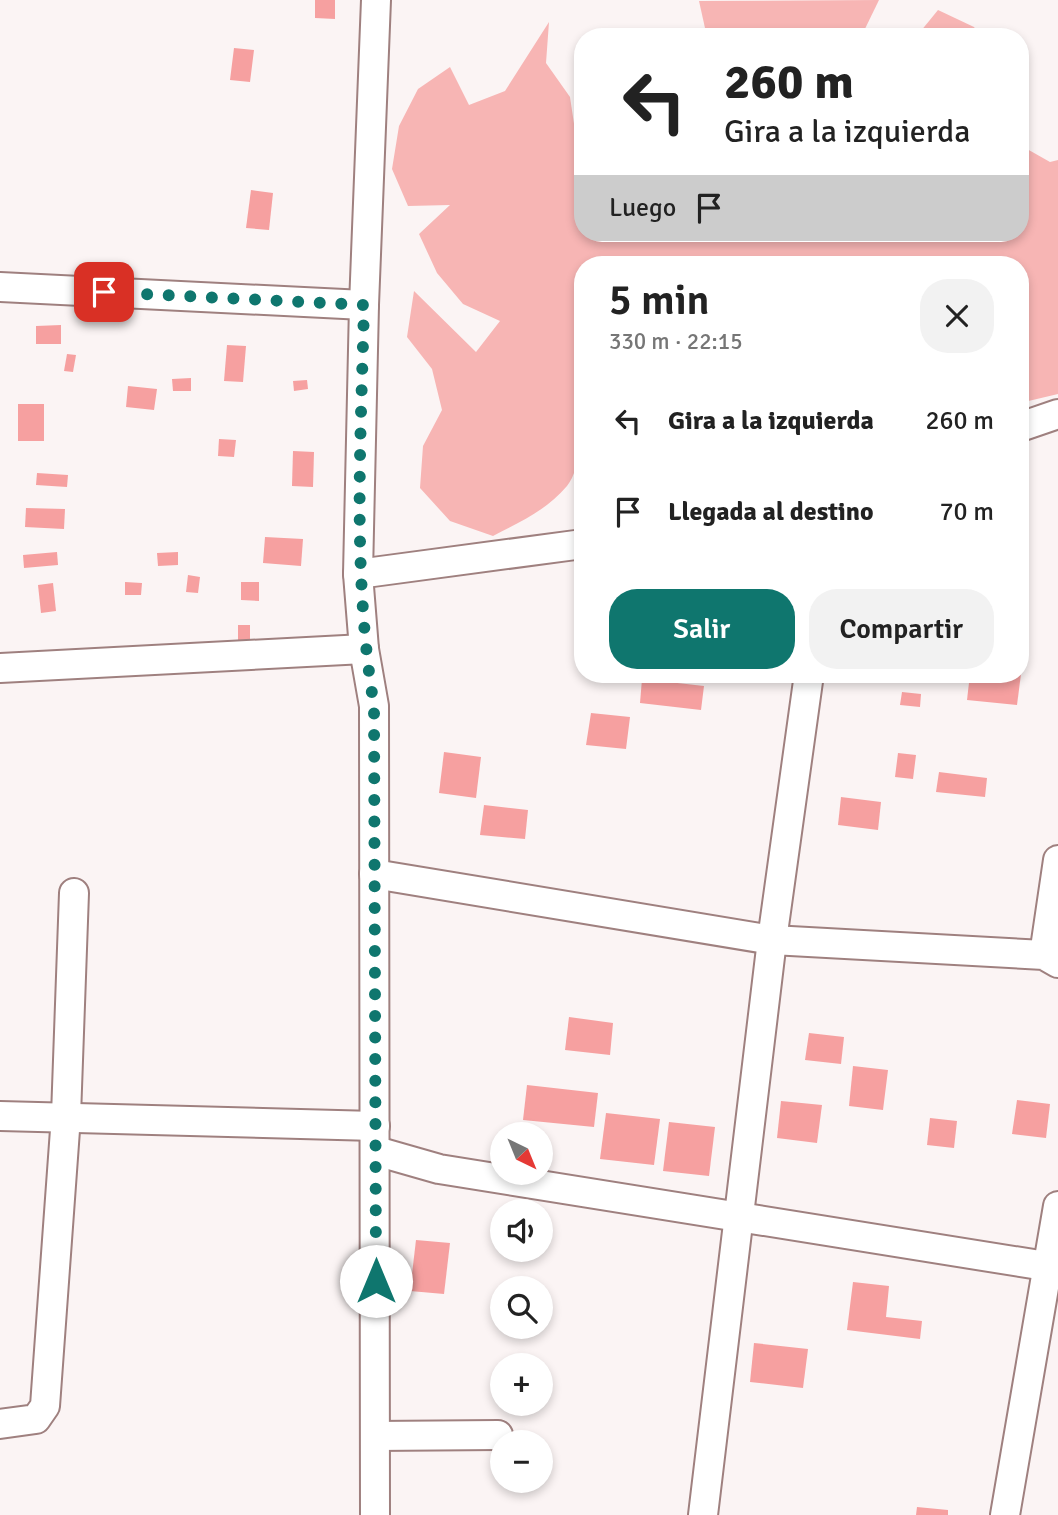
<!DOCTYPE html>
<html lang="es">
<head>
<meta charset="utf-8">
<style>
  body { margin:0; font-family:Signika,sans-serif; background:#f2f2f2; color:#222; height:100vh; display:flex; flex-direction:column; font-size:26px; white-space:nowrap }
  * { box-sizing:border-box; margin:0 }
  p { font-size:23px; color:#767676 }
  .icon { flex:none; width:38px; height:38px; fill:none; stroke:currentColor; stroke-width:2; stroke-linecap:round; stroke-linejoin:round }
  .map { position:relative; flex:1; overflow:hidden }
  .drawer { position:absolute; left:574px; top:256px; width:455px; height:427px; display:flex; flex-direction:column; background:#fff; border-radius:28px; box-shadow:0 4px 10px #0003 }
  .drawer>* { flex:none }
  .banner { position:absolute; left:574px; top:28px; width:455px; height:214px; border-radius:28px; box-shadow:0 4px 10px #0003; background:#fff; color:#222; overflow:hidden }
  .needle { width:46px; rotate:137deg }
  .fabs { position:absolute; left:490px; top:1122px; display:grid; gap:14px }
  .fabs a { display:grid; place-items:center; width:63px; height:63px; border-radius:50%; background:#fff; box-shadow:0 4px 10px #0003; font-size:35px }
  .pin { position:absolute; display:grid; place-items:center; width:60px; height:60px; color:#fff; margin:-30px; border-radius:14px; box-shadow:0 4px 10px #0006 }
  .me { position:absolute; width:77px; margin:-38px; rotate:0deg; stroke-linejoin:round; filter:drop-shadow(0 0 5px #0008) }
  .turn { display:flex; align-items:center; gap:24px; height:147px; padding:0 35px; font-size:32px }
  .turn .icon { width:91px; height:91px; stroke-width:2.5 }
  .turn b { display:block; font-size:49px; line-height:60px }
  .then { display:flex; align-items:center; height:66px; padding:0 35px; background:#0003; gap:14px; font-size:26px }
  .round { display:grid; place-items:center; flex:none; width:74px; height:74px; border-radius:28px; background:#f2f2f2 }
  .summary { display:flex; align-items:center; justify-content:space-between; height:119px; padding:0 35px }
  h1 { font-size:42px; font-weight:600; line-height:52px }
  .cta { display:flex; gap:14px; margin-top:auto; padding:14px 35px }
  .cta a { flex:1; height:80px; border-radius:28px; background:#0f766e; color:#fff; font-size:28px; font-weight:600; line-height:80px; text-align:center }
  .cta a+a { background:#f2f2f2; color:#222 }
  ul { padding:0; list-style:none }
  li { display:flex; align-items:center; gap:21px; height:91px; padding:0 35px }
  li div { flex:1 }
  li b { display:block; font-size:26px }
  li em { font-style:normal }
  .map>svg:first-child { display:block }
  .forest { fill:#f7b5b4 }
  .building { fill:#f6a0a0 }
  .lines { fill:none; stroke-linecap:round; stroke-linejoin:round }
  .minor-casing { stroke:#9f807f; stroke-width:32 }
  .minor { stroke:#fff; stroke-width:28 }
  .route { stroke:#0f766e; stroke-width:12; stroke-dasharray:0 21.6 }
</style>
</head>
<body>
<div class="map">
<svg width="1058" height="1515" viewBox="0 0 1058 1515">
  <rect width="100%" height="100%" fill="#fbf4f4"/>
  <g class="forest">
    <path d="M879,0L861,37H707L699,1Z"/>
    <path d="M938,10L974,27L981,37H916Z"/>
    <path d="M549,22L546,63L570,97L576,137L583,144V233H1020V145L1050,162L1058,160V394L1020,403V264H583C583,310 594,454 567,486C547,510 520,522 493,536L450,521L420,488L423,446L442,410L432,369L407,337L414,291L476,352L500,321L463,304L437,273L419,234L450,205L408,206L392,169L399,126L418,89L450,67L469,105L505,91Z"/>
  </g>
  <g class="building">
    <path d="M315,0H335V19L315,18Z"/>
    <path d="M234,48L254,50L250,82L230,80Z"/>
    <path d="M251,190L273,193L269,230L246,228Z"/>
    <path d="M61,325V344H36V326Z"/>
    <path d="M227,345L246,346L243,382L224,381Z"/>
    <path d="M67,354L76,355L73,372L64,371Z"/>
    <path d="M191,378V391H173L172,379Z"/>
    <path d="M307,380L308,389L294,391L293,381Z"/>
    <path d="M128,386L157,389L154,410L126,407Z"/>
    <rect x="18" y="404" width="26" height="37"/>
    <path d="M219,439L236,440L234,457L218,456Z"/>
    <path d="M293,451L314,452L313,487L292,486Z"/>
    <path d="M37,473L68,475L67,487L36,485Z"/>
    <path d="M26,508L65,509L64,529L25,527Z"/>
    <path d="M265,537L303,539L301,566L263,563Z"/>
    <path d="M57,552L58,565L24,568L23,555Z"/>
    <path d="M178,552V565L158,566L157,553Z"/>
    <path d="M188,575L200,577L198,593L186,592Z"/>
    <path d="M125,582L142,583L141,595H125Z"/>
    <path d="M241,582H259V601L241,600Z"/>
    <path d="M53,583L56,611L41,613L38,585Z"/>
    <rect x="238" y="625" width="12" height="15"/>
    <path d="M970,674H1021L1017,705L967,700Z"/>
    <path d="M642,679L704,686L701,710L640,703Z"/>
    <path d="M902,692L921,694L920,707L900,705Z"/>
    <path d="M591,713L630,717L626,749L586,745Z"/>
    <path d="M444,752L481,757L476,798L439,793Z"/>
    <path d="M898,753L916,755L913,779L895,777Z"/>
    <path d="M939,772L987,778L985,797L936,792Z"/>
    <path d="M841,797L881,802L878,830L838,825Z"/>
    <path d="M484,805L528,810L525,839L480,835Z"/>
    <path d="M569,1017L613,1023L610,1055L565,1050Z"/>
    <path d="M809,1033L844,1037L841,1064L805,1060Z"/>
    <path d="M853,1066L888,1070L883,1110L849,1106Z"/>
    <path d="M527,1085L598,1093L594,1127L523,1120Z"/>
    <path d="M1017,1100L1050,1104L1046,1138L1012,1134Z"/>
    <path d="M781,1101L822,1105L817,1143L777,1138Z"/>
    <path d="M606,1113L660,1119L654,1165L600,1159Z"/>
    <path d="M930,1118L957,1121L954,1148L927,1145Z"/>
    <path d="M669,1122L715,1127L709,1176L663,1171Z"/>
    <path d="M416,1240L450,1243L444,1294L410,1291Z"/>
    <path d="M853,1282L889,1286L886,1317L922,1321L920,1339L847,1330Z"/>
    <path d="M754,1343L808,1349L803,1388L750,1382Z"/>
    <path d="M917,1507L948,1510V1515H916Z"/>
  </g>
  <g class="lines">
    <defs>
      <g id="minor">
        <path d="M0,287L364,305"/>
        <path d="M1020,427L1058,414"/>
        <path d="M358,574L583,544"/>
        <path d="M0,668L364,649"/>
        <path d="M374,874L772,940L1044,955L1058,963"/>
        <path d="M1044,955L1058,860"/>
        <path d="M0,1116L375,1126"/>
        <path d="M376,1151L439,1169L1058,1268"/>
        <path d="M0,1424L36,1419L45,1406L66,1116L74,893"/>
        <path d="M375,1436L498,1435"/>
        <path d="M375,1515L374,706L364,649L358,574L364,305L376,0"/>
        <path d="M703,1515L772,940L809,674"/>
        <path d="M1005,1515L1058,1206"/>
      </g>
    </defs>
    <use href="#minor" class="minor-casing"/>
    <use href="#minor" class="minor"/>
  </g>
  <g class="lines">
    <path class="route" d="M104,292L364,305C361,439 352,573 374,706L376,1281"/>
  </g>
</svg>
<div class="fabs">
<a><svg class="needle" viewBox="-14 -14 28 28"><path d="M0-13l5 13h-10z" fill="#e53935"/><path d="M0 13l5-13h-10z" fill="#767676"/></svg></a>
<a><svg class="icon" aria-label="sound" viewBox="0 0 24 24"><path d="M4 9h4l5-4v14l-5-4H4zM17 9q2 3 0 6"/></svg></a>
<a><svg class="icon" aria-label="search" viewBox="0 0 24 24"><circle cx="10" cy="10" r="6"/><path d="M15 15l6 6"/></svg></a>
<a>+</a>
<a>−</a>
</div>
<div class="pin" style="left:104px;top:292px;background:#d93025"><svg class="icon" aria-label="arrive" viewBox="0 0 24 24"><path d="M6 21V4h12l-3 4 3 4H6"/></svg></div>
<svg class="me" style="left:376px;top:1281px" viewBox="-20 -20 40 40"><circle r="19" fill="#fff"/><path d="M0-13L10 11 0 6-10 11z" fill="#0f766e"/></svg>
<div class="banner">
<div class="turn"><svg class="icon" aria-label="left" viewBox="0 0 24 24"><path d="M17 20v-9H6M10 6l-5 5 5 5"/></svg><div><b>260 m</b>Gira a la izquierda</div></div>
<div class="then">Luego<svg class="icon" aria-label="arrive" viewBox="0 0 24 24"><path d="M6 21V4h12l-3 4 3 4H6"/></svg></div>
</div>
<section class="drawer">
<div class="summary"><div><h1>5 min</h1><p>330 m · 22:15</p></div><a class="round"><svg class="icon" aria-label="close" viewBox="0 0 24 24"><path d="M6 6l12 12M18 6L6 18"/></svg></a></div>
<ul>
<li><svg class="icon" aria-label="left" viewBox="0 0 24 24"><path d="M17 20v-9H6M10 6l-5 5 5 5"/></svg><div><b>Gira a la izquierda</b></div><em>260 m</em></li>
<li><svg class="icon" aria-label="arrive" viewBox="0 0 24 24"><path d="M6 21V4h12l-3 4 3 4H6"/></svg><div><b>Llegada al destino</b></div><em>70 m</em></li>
</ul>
<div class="cta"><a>Salir</a><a>Compartir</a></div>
</section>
</div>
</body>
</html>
